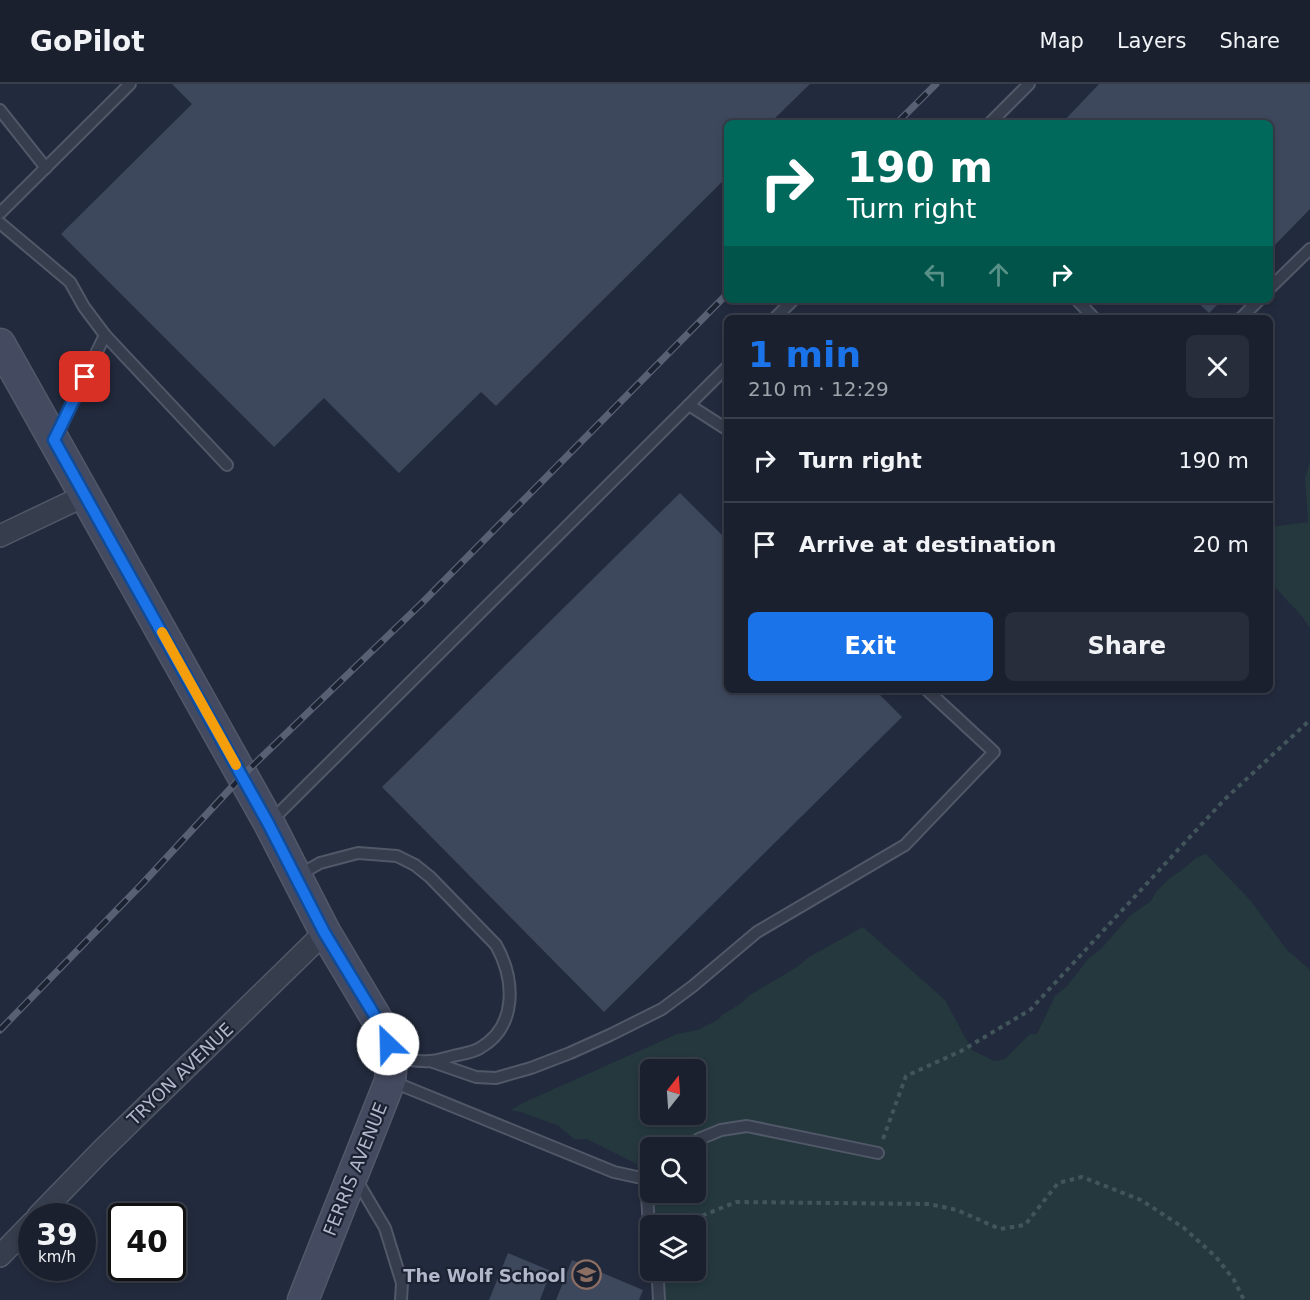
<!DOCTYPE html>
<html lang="en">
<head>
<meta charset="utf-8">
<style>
  body { margin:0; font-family:"DejaVu Sans",sans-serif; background:#272d3a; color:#f1f3f6; height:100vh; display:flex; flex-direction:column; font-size:22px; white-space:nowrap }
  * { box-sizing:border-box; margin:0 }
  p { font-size:20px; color:#9fa3aa }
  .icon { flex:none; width:33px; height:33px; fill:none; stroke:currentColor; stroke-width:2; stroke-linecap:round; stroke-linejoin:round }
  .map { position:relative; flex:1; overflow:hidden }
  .drawer { position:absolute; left:724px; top:231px; width:549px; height:378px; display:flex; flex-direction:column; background:#1a202e; border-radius:9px; box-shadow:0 3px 9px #0003,0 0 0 2px #383e4a }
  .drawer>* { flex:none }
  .hud { position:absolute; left:724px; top:36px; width:549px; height:183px; border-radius:9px; box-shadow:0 3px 9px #0003,0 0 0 2px #383e4a; background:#00695c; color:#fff; overflow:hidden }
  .needle { width:39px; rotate:17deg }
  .controls { position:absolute; left:640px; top:975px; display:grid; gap:12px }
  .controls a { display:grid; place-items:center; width:66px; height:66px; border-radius:9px; background:#1a202e; box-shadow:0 3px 9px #0003,0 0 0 2px #383e4a; font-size:30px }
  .speed { position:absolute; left:18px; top:1119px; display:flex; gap:12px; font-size:30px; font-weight:700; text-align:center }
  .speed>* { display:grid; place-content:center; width:78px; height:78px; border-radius:50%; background:#1a202e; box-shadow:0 3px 9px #0003,0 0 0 2px #383e4a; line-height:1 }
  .speed small { font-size:15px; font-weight:400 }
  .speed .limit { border:3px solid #111; border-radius:9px; background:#fff; color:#111 }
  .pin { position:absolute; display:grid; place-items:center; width:51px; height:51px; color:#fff; margin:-26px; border-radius:12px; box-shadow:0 3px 9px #0006 }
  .me { position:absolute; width:66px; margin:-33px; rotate:336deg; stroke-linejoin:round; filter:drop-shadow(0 0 4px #0008) }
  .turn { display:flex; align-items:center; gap:21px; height:126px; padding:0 24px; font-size:27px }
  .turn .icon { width:78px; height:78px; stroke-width:2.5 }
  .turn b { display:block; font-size:42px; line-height:51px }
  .lanes { display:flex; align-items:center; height:57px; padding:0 24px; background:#0003; justify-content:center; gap:30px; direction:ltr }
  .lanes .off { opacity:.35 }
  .round { display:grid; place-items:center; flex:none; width:63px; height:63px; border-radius:9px; background:#272d3a }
  .head { display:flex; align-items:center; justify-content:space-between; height:102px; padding:0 24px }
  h1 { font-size:36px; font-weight:800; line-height:45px; color:#1a73e8 }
  .button { display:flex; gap:12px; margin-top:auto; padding:12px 24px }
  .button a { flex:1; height:69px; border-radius:9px; background:#1a73e8; color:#fff; font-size:24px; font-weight:800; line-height:69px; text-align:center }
  .button a+a { background:#272d3a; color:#f1f3f6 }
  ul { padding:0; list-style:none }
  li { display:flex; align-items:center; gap:18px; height:84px; padding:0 24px; border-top:2px solid #383e4a }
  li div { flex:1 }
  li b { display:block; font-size:22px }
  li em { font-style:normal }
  header { display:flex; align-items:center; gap:36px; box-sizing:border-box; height:84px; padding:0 30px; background:#1a202e; border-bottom:2px solid #383e4a }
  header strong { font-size:28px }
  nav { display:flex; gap:33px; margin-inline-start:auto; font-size:21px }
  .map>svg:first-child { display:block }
  .green { fill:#24383e; fill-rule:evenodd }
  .building { fill:#3e485d }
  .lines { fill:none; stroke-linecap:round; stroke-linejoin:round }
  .lane-casing { stroke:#515868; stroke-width:14 }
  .street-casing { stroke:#515868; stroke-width:24 }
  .secondary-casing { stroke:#515868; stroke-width:33 }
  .path { stroke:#42555b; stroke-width:4; stroke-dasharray:4.5 4.5; stroke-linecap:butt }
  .lane { stroke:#363d4d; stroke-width:10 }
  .street { stroke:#363d4d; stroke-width:21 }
  .secondary { stroke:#444b60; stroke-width:30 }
  .rail-casing { stroke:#586074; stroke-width:7 }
  .rail { stroke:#1b2232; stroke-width:4.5; stroke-dasharray:14; stroke-linecap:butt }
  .route-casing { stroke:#114b97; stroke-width:15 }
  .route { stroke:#1a73e8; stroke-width:10 }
  .slow { stroke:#f59e0b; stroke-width:10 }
  .labels { text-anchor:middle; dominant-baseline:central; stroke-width:4.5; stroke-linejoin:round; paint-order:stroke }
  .street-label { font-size:18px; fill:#b2b8c9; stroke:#1b2232 }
  .poi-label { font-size:18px; font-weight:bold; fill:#b2b8c9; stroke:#1b2232; text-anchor:end }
</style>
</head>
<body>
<header>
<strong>GoPilot</strong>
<nav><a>Map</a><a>Layers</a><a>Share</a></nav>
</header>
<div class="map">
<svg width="1310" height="1216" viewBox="0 0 1310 1216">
  <rect width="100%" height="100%" fill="#222a3d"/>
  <g class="green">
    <path d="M1310,379V544L1301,531L1271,499L1270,443L1308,438L1305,394Z"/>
    <path d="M1206,770L1251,817L1286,865L1310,886V1216H663L658,1187L696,1186V1142H651V1150L643,1135L637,1080L587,1055H574L559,1042L521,1028L511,1026L525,1018L677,950L698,946L719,935L722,931L740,920L750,911L797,883L809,873L863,843L945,916L972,966L994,977L1005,975L1030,950H1037L1055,912L1067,902L1089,874L1100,866L1130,832L1151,817L1156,808L1169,795L1183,785L1196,774ZM651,986H696V1030H651ZM651,1064H696V1108H651Z"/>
  </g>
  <g class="building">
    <path d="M172,0H810L770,39H728V82L726,83L728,85V92L496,322L481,308L399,389L324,314L274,363L61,150L192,20Z"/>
    <path d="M1099,0H1310V125L1270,166V39H1062Z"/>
    <path d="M1195,216H1222L1209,229Z"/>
    <path d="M680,409L728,457V606H875L902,633L604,928L382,703Z"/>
    <path d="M508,1169L551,1187L540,1216H489Z"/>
    <path d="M572,1176L643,1206L639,1216H556Z"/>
  </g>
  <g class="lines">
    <defs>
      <g id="lane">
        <path d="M0,26L46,84"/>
        <path d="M990,39L1029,0"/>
        <path d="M0,129L130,0"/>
        <path d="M0,139L70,198L84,223L105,251L57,351"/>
        <path d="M1270,204L1310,165"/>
        <path d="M1077,216L1094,234"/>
        <path d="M775,234L793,216"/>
        <path d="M1241,234L1259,216"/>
        <path d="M105,251L227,381"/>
        <path d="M689,321L728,346"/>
        <path d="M271,737L728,282"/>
        <path d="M299,791L320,779L358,769L397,772L415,781L430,793L496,861C515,895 518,942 480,964C472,969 461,970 453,972C445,974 437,977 430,977C418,978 404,975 392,974"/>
        <path d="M430,977L476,993L496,994L531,984L570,969L610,951L662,925L693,902L757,848L905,761L994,668L927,606"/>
        <path d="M391,997L614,1088L646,1095L649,1143L651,1157"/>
        <path d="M686,1064L699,1055L721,1046L747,1042L878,1069"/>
        <path d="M356,1095L385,1144L402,1199L401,1216"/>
        <path d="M656,1186L658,1198L659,1216"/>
      </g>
      <g id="street">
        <path d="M0,452L86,411"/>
        <path d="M38,1132L101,1067L325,848"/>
        <path d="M0,1172L32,1139"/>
      </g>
      <path id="secondary" d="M0,260L269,739L325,848L384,947L392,974L390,997L303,1216"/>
    </defs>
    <use href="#lane" class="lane-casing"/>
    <use href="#street" class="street-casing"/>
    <use href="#secondary" class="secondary-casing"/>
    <g class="path">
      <path d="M883,1055L906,992L961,967L1030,926L1225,715L1310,636"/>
      <path d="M688,1142L694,1135L736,1118L929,1120L957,1126L1000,1145L1025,1141L1058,1099L1082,1093L1141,1116L1184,1144L1216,1173L1234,1196L1244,1216"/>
    </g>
    <use href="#lane" class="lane"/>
    <use href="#street" class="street"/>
    <use href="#secondary" class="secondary"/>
    <defs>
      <g id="rail">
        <path d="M897,39L936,0"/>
        <path d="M0,946L143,799L242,692L422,519L728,209"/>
      </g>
    </defs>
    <use href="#rail" class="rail-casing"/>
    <use href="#rail" class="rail"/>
  </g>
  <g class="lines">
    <defs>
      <path id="route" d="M85,293L54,356L268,739L324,848L384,947L388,960"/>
    </defs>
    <use href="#route" class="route-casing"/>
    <use href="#route" class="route"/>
    <path class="slow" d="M162,548L236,681"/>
  </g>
  <defs>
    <symbol id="school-ring" viewBox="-11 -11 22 22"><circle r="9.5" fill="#1b2232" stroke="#8d6e63" stroke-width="1.5"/><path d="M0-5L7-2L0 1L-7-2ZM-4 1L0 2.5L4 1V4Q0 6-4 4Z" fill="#8d6e63"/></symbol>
  </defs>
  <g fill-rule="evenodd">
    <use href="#school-ring" x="570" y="1174" width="33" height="33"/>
  </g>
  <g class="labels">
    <g class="street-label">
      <text transform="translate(180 990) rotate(-44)">TRYON AVENUE</text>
      <text transform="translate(355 1085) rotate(-68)">FERRIS AVENUE</text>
    </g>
    <g class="poi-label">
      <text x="566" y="1191">The Wolf School</text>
    </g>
  </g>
</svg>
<div class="controls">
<a><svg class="needle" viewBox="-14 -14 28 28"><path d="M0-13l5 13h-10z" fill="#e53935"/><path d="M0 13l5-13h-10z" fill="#9fa3aa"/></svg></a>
<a><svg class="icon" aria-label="search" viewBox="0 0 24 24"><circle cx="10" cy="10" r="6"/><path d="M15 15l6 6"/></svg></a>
<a><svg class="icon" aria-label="layers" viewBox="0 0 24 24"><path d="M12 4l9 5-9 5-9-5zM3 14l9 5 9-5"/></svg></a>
</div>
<div class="speed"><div>39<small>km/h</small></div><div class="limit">40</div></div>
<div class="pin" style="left:85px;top:293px;background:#d93025"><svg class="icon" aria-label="arrive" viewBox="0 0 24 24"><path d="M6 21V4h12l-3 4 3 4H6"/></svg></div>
<svg class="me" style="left:388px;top:960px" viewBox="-20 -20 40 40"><circle r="19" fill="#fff"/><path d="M0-13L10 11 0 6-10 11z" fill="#1a73e8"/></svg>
<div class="hud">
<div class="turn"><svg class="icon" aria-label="right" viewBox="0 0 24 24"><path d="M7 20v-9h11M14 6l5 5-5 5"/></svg><div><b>190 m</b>Turn right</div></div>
<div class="lanes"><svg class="icon off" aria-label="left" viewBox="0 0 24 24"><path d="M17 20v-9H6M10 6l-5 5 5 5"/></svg><svg class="icon off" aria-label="ahead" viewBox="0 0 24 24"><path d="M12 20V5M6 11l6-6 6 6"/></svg><svg class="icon" aria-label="right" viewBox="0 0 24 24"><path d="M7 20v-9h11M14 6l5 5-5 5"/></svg></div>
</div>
<section class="drawer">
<div class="head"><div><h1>1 min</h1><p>210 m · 12:29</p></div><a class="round"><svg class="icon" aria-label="close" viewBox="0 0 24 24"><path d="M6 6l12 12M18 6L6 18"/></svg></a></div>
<ul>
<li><svg class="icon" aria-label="right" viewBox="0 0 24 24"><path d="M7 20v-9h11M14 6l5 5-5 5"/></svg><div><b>Turn right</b></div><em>190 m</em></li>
<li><svg class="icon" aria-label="arrive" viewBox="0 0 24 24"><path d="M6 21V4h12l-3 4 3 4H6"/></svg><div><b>Arrive at destination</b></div><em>20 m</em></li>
</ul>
<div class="button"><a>Exit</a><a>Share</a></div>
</section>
</div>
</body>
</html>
